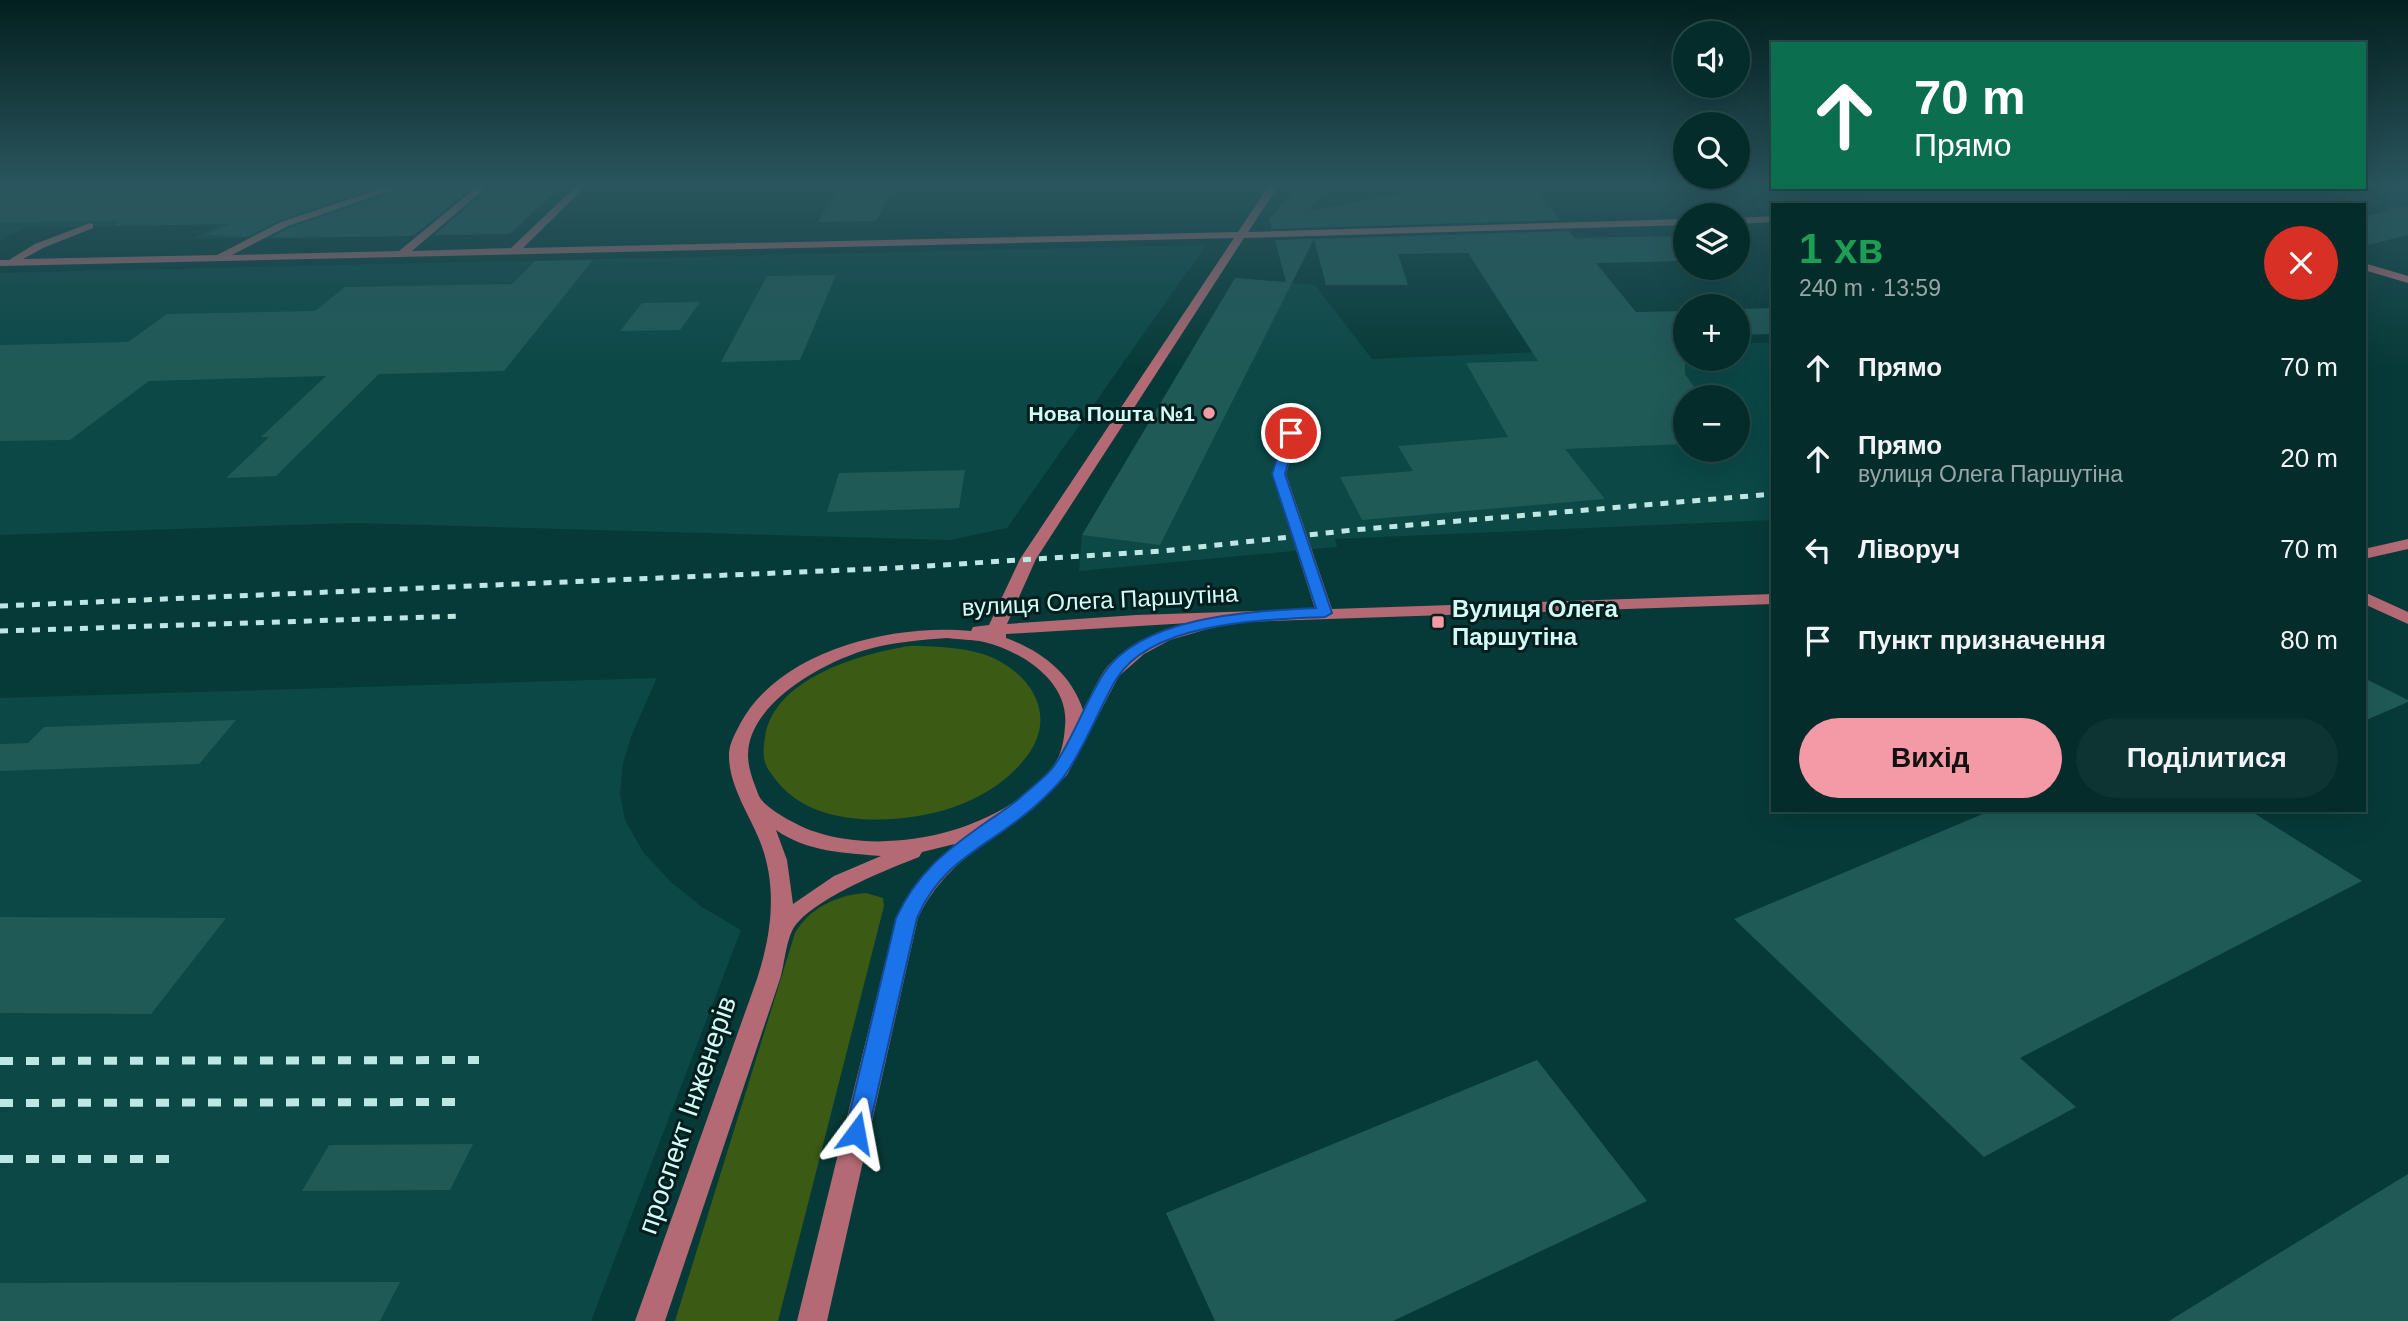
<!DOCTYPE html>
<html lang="uk">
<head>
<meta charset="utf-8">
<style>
  body { margin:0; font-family:Arial,sans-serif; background:#0d3432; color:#f1f3f6; height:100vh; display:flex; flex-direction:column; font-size:26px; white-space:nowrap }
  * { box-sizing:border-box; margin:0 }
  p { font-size:23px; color:#97a7a8 }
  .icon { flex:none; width:38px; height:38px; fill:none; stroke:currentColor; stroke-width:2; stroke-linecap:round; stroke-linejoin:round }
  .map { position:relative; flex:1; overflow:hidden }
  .drawer { position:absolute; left:1771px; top:203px; width:595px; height:609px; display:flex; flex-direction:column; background:#042c2a; border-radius:0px; box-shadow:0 7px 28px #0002,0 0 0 2px #254847 }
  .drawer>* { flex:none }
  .hud { position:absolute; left:1771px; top:42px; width:595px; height:147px; border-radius:0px; box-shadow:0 7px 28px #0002,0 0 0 2px #254847; background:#0b6e4f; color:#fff; overflow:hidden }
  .fabs { position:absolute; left:1673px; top:21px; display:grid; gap:14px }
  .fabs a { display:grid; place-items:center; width:77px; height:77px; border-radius:50%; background:#042c2a; box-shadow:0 7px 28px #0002,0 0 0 2px #254847; font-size:35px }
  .pin { position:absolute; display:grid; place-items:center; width:60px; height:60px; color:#fff; margin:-30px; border:4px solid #fff; border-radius:50%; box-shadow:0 2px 7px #0007 }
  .me { position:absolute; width:77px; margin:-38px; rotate:13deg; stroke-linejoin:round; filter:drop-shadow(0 0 5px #0008) }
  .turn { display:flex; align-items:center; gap:24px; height:147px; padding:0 28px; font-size:32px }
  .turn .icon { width:91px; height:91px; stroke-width:2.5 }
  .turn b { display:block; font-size:49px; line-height:60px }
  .round { display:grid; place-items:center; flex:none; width:74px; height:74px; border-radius:37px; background:#0d3432 }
  .summary { display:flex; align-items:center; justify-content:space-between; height:119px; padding:0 28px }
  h1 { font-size:42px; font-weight:700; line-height:52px; color:#1e9e55 }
  .action { display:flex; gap:14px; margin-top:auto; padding:14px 28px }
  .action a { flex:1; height:80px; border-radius:42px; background:#f49aa6; color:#111; font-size:28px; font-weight:700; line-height:80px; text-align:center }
  .action a+a { background:#0d3432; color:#f1f3f6 }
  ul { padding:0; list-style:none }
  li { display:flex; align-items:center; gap:21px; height:91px; padding:0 28px }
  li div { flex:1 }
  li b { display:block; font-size:26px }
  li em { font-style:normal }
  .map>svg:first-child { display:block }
  .built { fill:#0b4846; fill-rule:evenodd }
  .green { fill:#3b5b14 }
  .building { fill:#1f5a57 }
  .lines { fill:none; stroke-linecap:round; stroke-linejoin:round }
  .minor { fill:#b36a74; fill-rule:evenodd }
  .rail-far1 { stroke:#bde7e4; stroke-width:5; stroke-dasharray:8 8; stroke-linecap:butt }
  .rail { stroke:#bde7e4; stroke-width:8; stroke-dasharray:13 13; stroke-linecap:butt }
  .route { fill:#1a73e8; stroke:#114b97; stroke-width:2 }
  .poi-dot { fill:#f49aa6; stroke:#031e1d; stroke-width:2.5 }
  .labels { text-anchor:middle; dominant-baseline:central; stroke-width:6; stroke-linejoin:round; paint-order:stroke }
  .far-poi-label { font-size:21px; font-weight:bold; fill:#d2fbf8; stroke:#031e1d; text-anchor:end }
  .street-label { font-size:24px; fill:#d2fbf8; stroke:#031e1d }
  .poi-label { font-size:24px; font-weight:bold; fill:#d2fbf8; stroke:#031e1d; text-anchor:start }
  .near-street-label { font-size:28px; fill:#d2fbf8; stroke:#031e1d }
</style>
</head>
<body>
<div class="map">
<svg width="2408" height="1321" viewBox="0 0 2408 1321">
  <rect width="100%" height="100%" fill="#063a38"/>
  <g class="built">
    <path d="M0,185H471L408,236L191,239L220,224L26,228L0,240Z"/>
    <path d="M2364,185H2408V215L2321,191L2330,187H2364Z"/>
    <path d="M1860,187H2113L2131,205H1875Z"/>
    <path d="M1206,245L1007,528L950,540L353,523L0,535V273Z"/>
    <path d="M1235,278L1315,285L1372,359L1685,346V359H1738V344L1773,342V520L1335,539L1337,547L1079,571L1082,535ZM1685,397H1738V450H1685Z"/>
    <path d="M657,678L632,734L623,763L620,794L625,820L643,852L671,882L702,907L741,930L591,1321H0V698Z"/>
  </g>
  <g class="green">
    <path d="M909,646C933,646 960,647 983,654C1027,669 1060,712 1027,756C990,806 919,823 860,819C823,816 791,804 770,772C762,761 763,750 765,737C774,678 860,654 909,646Z"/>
    <path d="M866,893L883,898L884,906L778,1321H675L795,933C809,908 837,895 866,893Z"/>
  </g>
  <g class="building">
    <path d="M216,185H352L341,190L371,189L280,220L246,237L206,235L230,224L113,226L121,221H91L0,223V193L207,190Z"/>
    <path d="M503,185H562L510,234L434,235L491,187Z"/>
    <path d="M840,185H894L876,221L818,222Z"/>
    <path d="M1299,185H1329L1309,211L1424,189L1421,185H1532L1560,220L1272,229L1269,219Z"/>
    <path d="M472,188L413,236L270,238L289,228L403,189Z"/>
    <path d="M2408,205V235L2364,246V217Z"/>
    <path d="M1569,231L1574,238L1685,236V261L1596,263L1636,312L1685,311V374L1701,397H1685V444L1565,449L1605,499L1362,520L1340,477L1413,471L1398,446L1508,437L1466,363L1538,361L1468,253L1398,254L1408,285H1326L1314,239Z"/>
    <path d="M1314,239L1160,545L1082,535L1235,278L1286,282L1275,240Z"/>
    <path d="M593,260L504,371L379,374L276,476L226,478L269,437H261L326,376L149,381L70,440L0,441V345L128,342L167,314L315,311L345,287L512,284L535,261Z"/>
    <path d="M836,275L800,360L721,362L767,276Z"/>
    <path d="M700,302L680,330L620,331L642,303Z"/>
    <path d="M1773,308V334L1738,335V309Z"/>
    <path d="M965,470L959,508L827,512L839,473Z"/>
    <path d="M2364,678L2408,700V702L2364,721Z"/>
    <path d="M236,720L199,764L0,771V744L28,743L44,727Z"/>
    <path d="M1992,810H2249L2362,881L2020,1058L2076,1107L1984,1157L1734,919Z"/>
    <path d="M0,917L226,918L151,1014L0,1013Z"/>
    <path d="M1537,1060L1647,1201L1393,1321H1215L1166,1213Z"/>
    <path d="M473,1144L450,1190L302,1191L329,1145Z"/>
    <path d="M2408,1174V1321H2169Z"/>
    <path d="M400,1282L380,1321H0V1283Z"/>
  </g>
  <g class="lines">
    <g class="minor">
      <path d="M392,185H406L288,226L232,255L399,251L479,185H489L412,251L511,248L577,185H587L523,248L1238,232L1269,185H1279L1248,232L1685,219V225L1244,238L1036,559L1007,624L1136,615L1315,609L1272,474L1290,413L1297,409L1304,413L1286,474L1332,609L1773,594V604L1212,623L1211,628L1170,640L1144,654L1119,676L1067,775L1033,808L990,831L992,835L989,840C959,861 934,884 918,918L827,1321H797L896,918L922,876L955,844L922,852L919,857C888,869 807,901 792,931C786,943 784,966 780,979L665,1321H635L757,979C772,933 778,885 759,839C748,812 728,784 729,753C730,742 735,734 740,724C779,650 894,623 971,631L973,627L989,625L1020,559L1234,238L0,266V260H9L35,244L90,223L93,224V228L43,248L23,259L217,255L281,222ZM1189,623C1158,632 1125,644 1104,671C1096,683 1090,697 1083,710C1071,673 1041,651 1006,638V634ZM947,638C959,640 972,639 984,642C1022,651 1070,682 1065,726C1064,741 1062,754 1053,766C1004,831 891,857 816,832C802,828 765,809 759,796C754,783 748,769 748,755C748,703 825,661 869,649C895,642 920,640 947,638ZM776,830C807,852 845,853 881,856L834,876L793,904L787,860Z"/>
      <path d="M1773,216V222L1738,224V218Z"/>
      <path d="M2364,263L2408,276V283L2364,270Z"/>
      <path d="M2408,539V549L2364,559V549Z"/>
      <path d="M2364,592L2408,612V624L2364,604Z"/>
    </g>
    <g class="rail-far1">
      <path d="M0,606L894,568L1163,551L1353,530L1773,494"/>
      <path d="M0,631L462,616"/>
    </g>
    <g class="rail">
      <path d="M0,1061L479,1060"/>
      <path d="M0,1103L458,1102"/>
      <path d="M0,1159H174"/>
    </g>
  </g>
  <linearGradient id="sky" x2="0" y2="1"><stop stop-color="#03201f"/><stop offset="0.5" stop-color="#2a555e"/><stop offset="1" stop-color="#2a555e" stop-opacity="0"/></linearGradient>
  <rect width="2408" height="370" fill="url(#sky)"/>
  <path class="route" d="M1291,429L1297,433L1285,474L1332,613L1325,617C1265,620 1153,621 1117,678C1099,708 1087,743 1067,772C1059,785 1045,797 1034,807C990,846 942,859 917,918L868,1133L865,1140L856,1144L848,1140L845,1133L896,918C917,873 945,851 985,823C998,814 1012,806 1023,795C1033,786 1046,777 1054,766C1074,737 1085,702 1104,673C1143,615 1254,611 1316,608L1272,474L1285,433Z"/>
  <g class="poi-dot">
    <circle cx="1209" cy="413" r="7"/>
    <rect x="1431" y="615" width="14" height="14" rx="3.5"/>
  </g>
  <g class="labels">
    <g class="far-poi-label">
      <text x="1195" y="413">Нова Пошта №1</text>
    </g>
    <g class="street-label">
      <text transform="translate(1100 600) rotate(-3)">вулиця Олега Паршутіна</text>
    </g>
    <g class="poi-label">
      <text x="1452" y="608">Вулиця Олега<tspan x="1452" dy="28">Паршутіна</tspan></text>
    </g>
    <g class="near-street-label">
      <text transform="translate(687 1115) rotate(-71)">проспект Інженерів</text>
    </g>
  </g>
</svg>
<div class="fabs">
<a><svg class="icon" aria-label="sound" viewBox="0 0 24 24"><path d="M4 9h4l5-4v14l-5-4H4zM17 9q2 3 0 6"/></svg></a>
<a><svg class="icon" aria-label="search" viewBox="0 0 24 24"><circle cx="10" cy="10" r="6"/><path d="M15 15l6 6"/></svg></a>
<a><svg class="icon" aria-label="layers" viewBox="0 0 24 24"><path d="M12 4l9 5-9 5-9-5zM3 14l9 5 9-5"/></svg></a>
<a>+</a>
<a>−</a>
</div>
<div class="pin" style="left:1291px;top:433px;background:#d93025"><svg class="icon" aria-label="arrive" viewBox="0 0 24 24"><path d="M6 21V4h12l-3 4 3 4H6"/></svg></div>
<svg class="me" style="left:856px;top:1133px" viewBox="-20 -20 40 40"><path d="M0-17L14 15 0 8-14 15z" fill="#1a73e8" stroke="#fff" stroke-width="4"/></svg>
<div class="hud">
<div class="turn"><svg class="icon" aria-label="ahead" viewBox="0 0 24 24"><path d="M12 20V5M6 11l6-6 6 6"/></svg><div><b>70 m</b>Прямо</div></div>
</div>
<section class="drawer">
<div class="summary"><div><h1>1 хв</h1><p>240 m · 13:59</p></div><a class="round" style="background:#d93025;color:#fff"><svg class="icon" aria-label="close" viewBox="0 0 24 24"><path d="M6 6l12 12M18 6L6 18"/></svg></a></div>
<ul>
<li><svg class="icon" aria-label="ahead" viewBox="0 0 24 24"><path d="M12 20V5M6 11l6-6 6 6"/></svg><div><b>Прямо</b></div><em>70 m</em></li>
<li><svg class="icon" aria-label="ahead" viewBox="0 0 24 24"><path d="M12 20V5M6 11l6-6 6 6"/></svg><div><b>Прямо</b><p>вулиця Олега Паршутіна</p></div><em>20 m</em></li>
<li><svg class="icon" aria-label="left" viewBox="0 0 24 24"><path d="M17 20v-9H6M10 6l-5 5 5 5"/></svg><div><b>Ліворуч</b></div><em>70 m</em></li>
<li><svg class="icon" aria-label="arrive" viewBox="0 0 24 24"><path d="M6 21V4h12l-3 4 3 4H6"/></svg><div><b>Пункт призначення</b></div><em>80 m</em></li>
</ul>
<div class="action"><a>Вихід</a><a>Поділитися</a></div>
</section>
</div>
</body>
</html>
